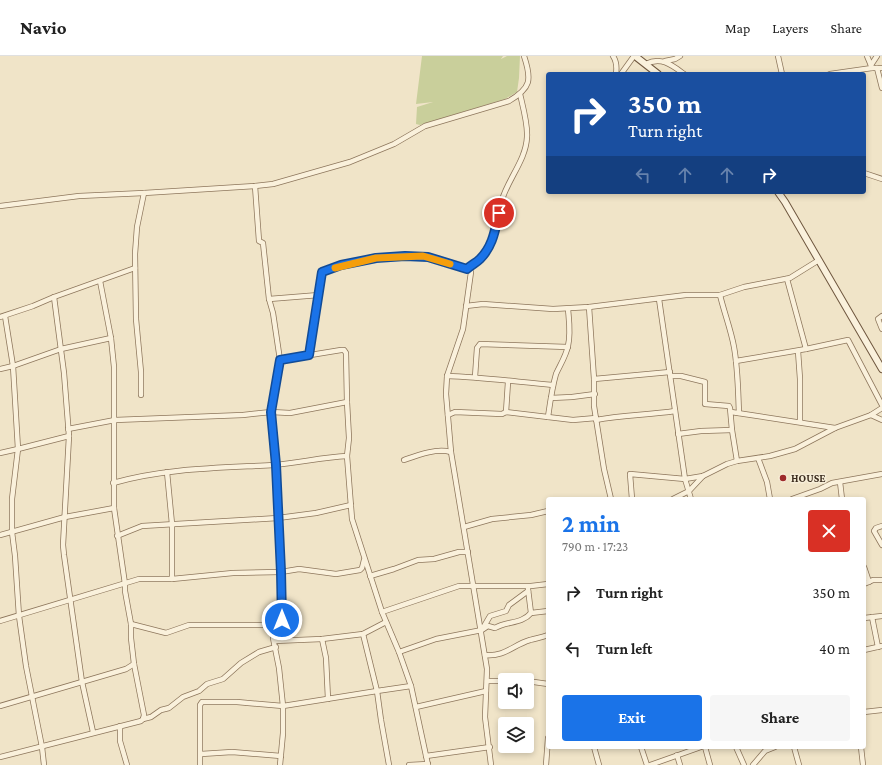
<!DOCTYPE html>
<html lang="en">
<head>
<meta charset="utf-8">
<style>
  body { margin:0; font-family:"Crimson Pro",serif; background:#f6f6f6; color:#222; height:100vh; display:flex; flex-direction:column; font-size:15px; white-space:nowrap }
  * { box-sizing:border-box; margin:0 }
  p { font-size:13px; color:#767676 }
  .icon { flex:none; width:22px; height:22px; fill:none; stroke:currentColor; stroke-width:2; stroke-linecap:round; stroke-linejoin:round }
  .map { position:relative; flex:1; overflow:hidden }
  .side { position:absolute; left:546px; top:441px; width:320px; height:252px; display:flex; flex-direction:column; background:#fff; border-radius:4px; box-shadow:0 2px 6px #0003 }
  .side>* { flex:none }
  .banner { position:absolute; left:546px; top:16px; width:320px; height:122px; border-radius:4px; box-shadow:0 2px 6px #0003; background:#1a4fa0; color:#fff; overflow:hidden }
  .fabs { position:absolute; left:498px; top:617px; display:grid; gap:8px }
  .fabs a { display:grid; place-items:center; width:36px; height:36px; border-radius:4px; background:#fff; box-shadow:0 2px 6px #0003; font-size:20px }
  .pin { position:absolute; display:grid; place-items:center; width:34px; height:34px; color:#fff; margin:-17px; border:2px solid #fff; border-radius:50%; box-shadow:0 1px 4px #0007 }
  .me { position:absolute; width:44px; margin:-22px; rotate:0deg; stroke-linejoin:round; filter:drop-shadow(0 0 3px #0008) }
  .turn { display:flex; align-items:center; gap:14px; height:84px; padding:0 16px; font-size:18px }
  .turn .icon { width:52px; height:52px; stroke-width:2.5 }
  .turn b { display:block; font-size:28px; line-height:34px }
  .lanes { display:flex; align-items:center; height:38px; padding:0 16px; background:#0003; justify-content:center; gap:20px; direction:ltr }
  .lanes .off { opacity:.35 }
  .round { display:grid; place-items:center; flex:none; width:42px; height:42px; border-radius:4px; background:#f6f6f6 }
  .head { display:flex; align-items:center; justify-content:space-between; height:68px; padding:0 16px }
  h1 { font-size:24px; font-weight:700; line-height:30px; color:#1a73e8 }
  .primary-button { display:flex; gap:8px; margin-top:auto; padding:8px 16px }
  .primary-button a { flex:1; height:46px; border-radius:4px; background:#1a73e8; color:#fff; font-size:16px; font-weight:700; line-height:46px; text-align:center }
  .primary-button a+a { background:#f6f6f6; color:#222 }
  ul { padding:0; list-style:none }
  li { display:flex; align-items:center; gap:12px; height:56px; padding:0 16px }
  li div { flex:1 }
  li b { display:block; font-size:15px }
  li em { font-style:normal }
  header { display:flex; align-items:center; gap:24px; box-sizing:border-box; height:56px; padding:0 20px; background:#fff; border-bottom:1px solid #e0e0e0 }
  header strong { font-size:19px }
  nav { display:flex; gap:22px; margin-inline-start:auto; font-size:14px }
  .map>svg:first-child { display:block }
  .green { fill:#c9cf9b }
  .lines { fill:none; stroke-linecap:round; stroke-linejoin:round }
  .minor-casing { stroke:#8d765c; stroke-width:6 }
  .secondary-casing { stroke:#6f573f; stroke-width:8 }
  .minor { stroke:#faf1dc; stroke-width:4.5 }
  .secondary { stroke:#faf1dc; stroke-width:6 }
  .route-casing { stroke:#114b97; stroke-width:10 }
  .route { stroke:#1a73e8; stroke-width:7 }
  .slow { stroke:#f59e0b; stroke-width:7 }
  .poi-dot { fill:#9e2a2b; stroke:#f7eed8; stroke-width:1.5 }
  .labels { text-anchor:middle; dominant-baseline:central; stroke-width:3; stroke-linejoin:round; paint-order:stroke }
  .poi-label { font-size:11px; font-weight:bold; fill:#3d2e20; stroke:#f7eed8; text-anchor:start }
</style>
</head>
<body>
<header>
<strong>Navio</strong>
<nav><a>Map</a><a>Layers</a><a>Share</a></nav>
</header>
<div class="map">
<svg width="882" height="709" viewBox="0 0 882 709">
  <rect width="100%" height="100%" fill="#f0e4c8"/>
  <path class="green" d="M422,0H503L501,3L507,0H520L519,22L517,36L505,43L420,69L416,68L417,51L433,46L416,48Z"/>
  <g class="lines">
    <defs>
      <g id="minor">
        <path d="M613,0C617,6 617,11 616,18"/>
        <path d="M778,0L782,18"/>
        <path d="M867,0L872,12"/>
        <path d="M665,5L675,3L680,0"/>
        <path d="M646,8C661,0 672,9 684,18"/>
        <path d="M871,9L877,0"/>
        <path d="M877,12L882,32"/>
        <path d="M621,18L634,0"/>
        <path d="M830,18L872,12H882"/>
        <path d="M864,117L882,123"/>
        <path d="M255,130L259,185L263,187L269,243L273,257L280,304L271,356L276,409L281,516L282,564L273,582L279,612L283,650V677L280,709"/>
        <path d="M0,150L79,140L144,137L255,130L273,128L350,106L394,88L425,70L509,45C531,32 532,24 524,0"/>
        <path d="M467,213C473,206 482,203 488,194C497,181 497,160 502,144C508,123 526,104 527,81C528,69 523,51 520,38"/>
        <path d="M787,223L806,293"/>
        <path d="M720,239C724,256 731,274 734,291C738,313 738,335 739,357"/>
        <path d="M54,241L64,317L69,380L63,489L64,499L82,626L93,676"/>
        <path d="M269,243L319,239"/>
        <path d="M659,243L685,423L691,443"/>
        <path d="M466,250L483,248L553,253L589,251L686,239H720L744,231L790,222L819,204"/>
        <path d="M589,251L594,323V350L604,413L611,443"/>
        <path d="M5,260L13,310L18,393L12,443V476L15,500L19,560L26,610L42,691L44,709"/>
        <path d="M882,260L878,263L882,273"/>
        <path d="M0,261L33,250L54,241L135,212"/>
        <path d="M798,295L800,323V366"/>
        <path d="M309,299L322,216C355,205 390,198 424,200C437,201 453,209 466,212L471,216L463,273L447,320L446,338L451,396L487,613L485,661L491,709"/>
        <path d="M280,304L341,294H344L346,297L347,346L349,382L347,400L352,463L382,556L399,596L411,630L428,709"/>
        <path d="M736,305L806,293L848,284L882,349"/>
        <path d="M0,313L13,310L61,293L111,282"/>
        <path d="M447,320C482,321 518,326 553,329"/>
        <path d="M671,320H681L705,326V348L729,350L730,352L732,374L737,405"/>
        <path d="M475,321L477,292L480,288L568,291"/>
        <path d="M594,323L670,316"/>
        <path d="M141,339V316L136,263L135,198L137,171L144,137"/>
        <path d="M551,342L572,341L595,338"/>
        <path d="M506,356L508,326"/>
        <path d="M731,356L835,372"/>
        <path d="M448,359L455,356L502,358L506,356L573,364L596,362"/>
        <path d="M871,359L882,364"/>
        <path d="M548,361C550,347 552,332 556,318C560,309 566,300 568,290C571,277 569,265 568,253"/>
        <path d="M596,364C622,359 649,359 675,355"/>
        <path d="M68,373L115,364L243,359L271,356L290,357L347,346"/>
        <path d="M678,378L701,375L732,374"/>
        <path d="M0,397L18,393L69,380"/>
        <path d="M758,402L767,426L770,443"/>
        <path d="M404,404C418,399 436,392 451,396"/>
        <path d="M167,416L172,468V523"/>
        <path d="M840,426L842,443"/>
        <path d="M113,427C166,412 220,412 274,409C299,407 323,401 347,400"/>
        <path d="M632,443L630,418L685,423L703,420L727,408L737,405L770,400L795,393L835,372L871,359L882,352"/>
        <path d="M673,443L689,435L703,420"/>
        <path d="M792,443L820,433L832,427L882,418"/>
        <path d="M882,470L876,472L874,475L882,489"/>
        <path d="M464,471L492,463L531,459L548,455"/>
        <path d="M0,479L65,461L114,452"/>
        <path d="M117,480L142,470L278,462L316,457L351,449"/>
        <path d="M864,511L869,526"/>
        <path d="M370,520L394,513L418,504L434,503L459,496H468"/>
        <path d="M864,528L873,524H882"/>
        <path d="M528,533L531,557"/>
        <path d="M382,556L459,530H531L548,528"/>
        <path d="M872,561L878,591"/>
        <path d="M864,562L882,560"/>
        <path d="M0,565L139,523H172L233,517L281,516L299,513L336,518L360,514L362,512L364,504"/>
        <path d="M131,568L166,577L189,569H279"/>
        <path d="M483,572L490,560L506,555L509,549L528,535"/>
        <path d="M363,578L377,635L381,664L389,709"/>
        <path d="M322,583L326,602L328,643"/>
        <path d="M274,585L322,583L363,578L386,566"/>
        <path d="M864,594L882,590"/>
        <path d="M399,596L436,583L482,574L488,570L495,572C507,565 522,568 531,557L548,555"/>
        <path d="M485,599C505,601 513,589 530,584C536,582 541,582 548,579"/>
        <path d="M487,625H505"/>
        <path d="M527,625L548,628"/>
        <path d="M0,650L126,613L134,608"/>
        <path d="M416,651L486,635"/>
        <path d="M864,656L882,654"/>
        <path d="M143,663L151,661L161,654L169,652L183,641L199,635L207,628L223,623L241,607L259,596L276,591"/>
        <path d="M120,670V685L127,709"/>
        <path d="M594,691L599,709"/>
        <path d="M641,691L647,709"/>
        <path d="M705,691L710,709"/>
        <path d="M736,691L744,709"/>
        <path d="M794,691L799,709"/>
        <path d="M861,691L863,709"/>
        <path d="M201,698L232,696L281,700"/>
        <path d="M677,699L680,709"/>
        <path d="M426,700L490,691"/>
        <path d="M0,701L141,665L143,663L144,659L134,608L131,582V568L125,535V528L114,452V311L111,282L100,225"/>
        <path d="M200,709V649L202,646H237L283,650L377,635L411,630"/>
        <path d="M409,709L428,708"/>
        <path d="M546,709L548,682"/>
        <path d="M650,709L701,691"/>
        <path d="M753,709L765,695L775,691"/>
      </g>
      <g id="secondary">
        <path d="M635,0L658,18"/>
        <path d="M778,136L785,146L882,313"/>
      </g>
    </defs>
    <use href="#minor" class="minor-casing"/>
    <use href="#secondary" class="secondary-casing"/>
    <use href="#minor" class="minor"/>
    <use href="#secondary" class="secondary"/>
  </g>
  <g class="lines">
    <defs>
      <path id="route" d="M282,564L281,516L276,409L271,356L280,304L309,299L322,216L341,209L376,202L405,200L428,201L467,213C471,209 476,207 480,203C493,190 495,174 499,157"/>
    </defs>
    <use href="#route" class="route-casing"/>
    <use href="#route" class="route"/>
    <path class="slow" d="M335,212L376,202L423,200L450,208"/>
  </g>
  <circle class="poi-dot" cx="783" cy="422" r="4"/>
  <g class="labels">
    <g class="poi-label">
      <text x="791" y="422">HOUSE</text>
    </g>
  </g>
</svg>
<div class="fabs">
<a><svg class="icon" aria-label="sound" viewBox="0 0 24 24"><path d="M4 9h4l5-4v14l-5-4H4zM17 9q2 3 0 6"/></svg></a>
<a><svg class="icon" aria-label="layers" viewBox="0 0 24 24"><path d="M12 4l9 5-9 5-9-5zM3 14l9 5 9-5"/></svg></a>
</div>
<div class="pin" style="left:499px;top:157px;background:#d93025"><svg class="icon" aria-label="arrive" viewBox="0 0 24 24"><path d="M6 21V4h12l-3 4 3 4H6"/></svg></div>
<svg class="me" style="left:282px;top:564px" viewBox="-20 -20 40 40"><circle r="17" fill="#1a73e8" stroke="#fff" stroke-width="3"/><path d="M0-11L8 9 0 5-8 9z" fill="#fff"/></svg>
<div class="banner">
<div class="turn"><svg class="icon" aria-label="right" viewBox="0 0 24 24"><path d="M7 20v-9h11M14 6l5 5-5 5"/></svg><div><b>350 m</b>Turn right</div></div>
<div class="lanes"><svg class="icon off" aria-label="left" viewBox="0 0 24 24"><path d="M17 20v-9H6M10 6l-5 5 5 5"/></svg><svg class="icon off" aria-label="ahead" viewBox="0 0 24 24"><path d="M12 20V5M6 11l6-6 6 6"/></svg><svg class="icon off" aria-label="ahead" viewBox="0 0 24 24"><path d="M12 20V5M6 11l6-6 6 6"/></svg><svg class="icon" aria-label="right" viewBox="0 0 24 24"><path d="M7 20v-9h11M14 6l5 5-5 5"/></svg></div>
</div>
<section class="side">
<div class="head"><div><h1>2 min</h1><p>790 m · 17:23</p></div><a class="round" style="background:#d93025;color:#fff"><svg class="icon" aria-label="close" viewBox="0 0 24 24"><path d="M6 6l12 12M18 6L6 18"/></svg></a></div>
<ul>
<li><svg class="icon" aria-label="right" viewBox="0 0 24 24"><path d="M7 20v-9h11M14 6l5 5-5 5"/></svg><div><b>Turn right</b></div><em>350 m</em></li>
<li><svg class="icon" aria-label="left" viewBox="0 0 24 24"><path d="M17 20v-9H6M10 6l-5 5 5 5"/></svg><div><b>Turn left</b></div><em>40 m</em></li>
</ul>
<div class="primary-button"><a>Exit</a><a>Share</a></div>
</section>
</div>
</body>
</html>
